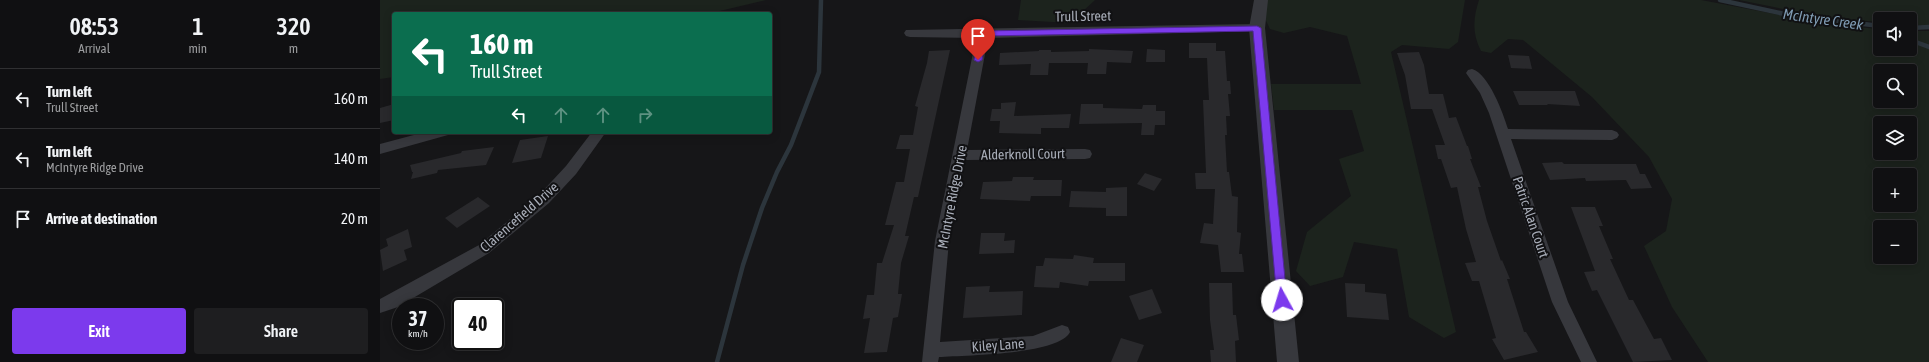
<!DOCTYPE html>
<html lang="en">
<head>
<meta charset="utf-8">
<style>
  body { margin:0; font-family:"Asap Condensed",sans-serif; background:#1e1e20; color:#f1f3f6; height:100vh; display:flex; flex-direction:column; font-size:15px; white-space:nowrap }
  * { box-sizing:border-box; margin:0 }
  p { font-size:13px; color:#9c9d9f }
  .icon { flex:none; width:22px; height:22px; fill:none; stroke:currentColor; stroke-width:2; stroke-linecap:round; stroke-linejoin:round }
  .map { position:relative; flex:1; overflow:hidden }
  .sheet { display:flex; flex-direction:column; background:#101012; width:380px }
  .sheet>* { flex:none }
  .banner { position:absolute; left:12px; top:12px; width:380px; height:122px; border-radius:4px; box-shadow:0 2px 10px #0003,0 0 0 1px #303032; background:#0b6e4f; color:#fff; overflow:hidden }
  .tools { position:absolute; left:1493px; top:12px; display:grid; gap:8px }
  .tools a { display:grid; place-items:center; width:44px; height:44px; border-radius:4px; background:#101012; box-shadow:0 2px 10px #0003,0 0 0 1px #303032; font-size:20px }
  .speed { position:absolute; left:12px; top:298px; display:flex; gap:8px; font-size:20px; font-weight:700; text-align:center }
  .speed>* { display:grid; place-content:center; width:52px; height:52px; border-radius:50%; background:#101012; box-shadow:0 2px 10px #0003,0 0 0 1px #303032; line-height:1 }
  .speed small { font-size:10px; font-weight:400 }
  .speed .limit { border:2px solid #111; border-radius:6px; background:#fff; color:#111 }
  .pin { position:absolute; display:grid; place-items:center; width:34px; height:34px; color:#fff; margin:-41px -17px; border-radius:50% 50% 50% 0; rotate:-45deg; box-shadow:0 0 4px #0007 }
  .pin .icon { rotate:45deg }
  .me { position:absolute; width:44px; margin:-22px; rotate:354deg; stroke-linejoin:round; filter:drop-shadow(0 0 3px #0008) }
  .turn { display:flex; align-items:center; gap:14px; height:84px; padding:0 12px; font-size:18px }
  .turn .icon { width:52px; height:52px; stroke-width:2.5 }
  .turn b { display:block; font-size:28px; line-height:34px }
  .lanes { display:flex; align-items:center; height:38px; padding:0 12px; background:#0003; justify-content:center; gap:20px; direction:ltr }
  .lanes .off { opacity:.35 }
  .eta { display:flex; justify-content:space-evenly; align-items:center; height:68px; text-align:center }
  .eta b { font-size:24px; font-weight:600; line-height:28px }
  .action { display:flex; gap:8px; margin-top:auto; padding:8px 12px }
  .action a { flex:1; height:46px; border-radius:4px; background:#7c3aed; color:#fff; font-size:16px; font-weight:600; line-height:46px; text-align:center }
  .action a+a { background:#1e1e20; color:#f1f3f6 }
  ul { padding:0; list-style:none }
  li { display:flex; align-items:center; gap:12px; height:60px; padding:0 12px; border-top:1px solid #303032 }
  li div { flex:1 }
  li b { display:block; font-size:15px }
  li em { font-style:normal }
  main { display:flex; flex:1; min-height:0 }
  .map>svg:first-child { display:block }
  .green { fill:#1c231d; fill-rule:evenodd }
  .lines { fill:none; stroke-linecap:round; stroke-linejoin:round }
  .stream { stroke:#2c353c; stroke-width:4.5 }
  .building { fill:#29292c }
  .minor { fill:#37383d; fill-rule:evenodd }
  .tertiary { fill:#37383d; fill-rule:evenodd }
  .route { fill:#7c3aed; stroke:#51269a }
  .labels { text-anchor:middle; dominant-baseline:central; stroke-width:4; stroke-linejoin:round; paint-order:stroke }
  .street-label { font-size:14px; fill:#a8adb8; stroke:#111113 }
  .water-label { font-size:15px; font-style:italic; fill:#7f9bb3; stroke:#111113 }
</style>
</head>
<body>
<main>
<section class="sheet">
<div class="eta">
<div><b>08:53</b><p>Arrival</p></div>
<div><b>1</b><p>min</p></div>
<div><b>320</b><p>m</p></div>
</div>
<ul>
<li><svg class="icon" aria-label="left" viewBox="0 0 24 24"><path d="M17 20v-9H6M10 6l-5 5 5 5"/></svg><div><b>Turn left</b><p>Trull Street</p></div><em>160 m</em></li>
<li><svg class="icon" aria-label="left" viewBox="0 0 24 24"><path d="M17 20v-9H6M10 6l-5 5 5 5"/></svg><div><b>Turn left</b><p>McIntyre Ridge Drive</p></div><em>140 m</em></li>
<li><svg class="icon" aria-label="arrive" viewBox="0 0 24 24"><path d="M6 21V4h12l-3 4 3 4H6"/></svg><div><b>Arrive at destination</b></div><em>20 m</em></li>
</ul>
<div class="action"><a>Exit</a><a>Share</a></div>
</section>
<div class="map">
<svg width="1549" height="362" viewBox="0 0 1549 362">
  <rect width="100%" height="100%" fill="#161618"/>
  <g class="green">
    <path d="M0,0H386L327,14H14V77L0,79Z"/>
    <path d="M641,0H715L690,23L638,20Z"/>
    <path d="M876,0H1085L1078,42L1069,49L1022,45L1011,52L1076,332L1064,338L1029,317L1017,249L974,242L963,277L930,286L916,271L927,232L971,196L959,159L984,151L972,110H894L891,84H981L967,36L930,27L904,33L890,29Z"/>
    <path d="M1099,0H1321L1452,25L1500,29V49H1530V31H1549V362H1328L1292,307L1264,246L1286,231L1292,199L1269,157L1212,97L1143,40L1128,39L1111,53L1101,51C1092,34 1093,18 1099,0ZM1500,71H1530V101H1500ZM1500,123H1530V153H1500ZM1500,175H1530V205H1500ZM1500,227H1530V257H1500Z"/>
    <path d="M1359,0H1549V26L1530,25V19H1500V22L1448,18Z"/>
  </g>
  <g class="lines">
    <g class="stream">
      <path d="M1340,0L1409,15L1500,26"/>
      <path d="M1530,28L1549,27"/>
      <path d="M1530,40L1549,47"/>
      <path d="M337,362L363,265L382,208L397,172L411,145L439,72L441,0"/>
    </g>
  </g>
  <g class="building">
    <path d="M809,43H836V51H845L847,81H850L851,94H848L850,116H846L847,135H845L847,172H849L852,196L858,197L857,232L861,233L859,254H862L864,272H841L838,245L820,243L824,223L833,224L835,189H816L815,173H826L823,100H829L828,81L827,58H809Z"/>
    <path d="M709,49L753,51L751,63L727,62L726,74H707L708,63H669L668,75H650L651,64L619,65L620,53L659,51V50H671V52L709,51Z"/>
    <path d="M767,49L785,50V62H766Z"/>
    <path d="M570,50L538,197H534L525,236H529L521,263L518,294H522L518,317L513,318L507,352L484,353L490,318L483,319L487,295H494L497,263H502L514,225H505L516,182H524L530,149H516L520,135H533L538,107L535,106L547,63L549,51Z"/>
    <path d="M1039,52L1044,65L1049,94H1063L1069,118L1076,117L1087,146H1088L1092,159H1090L1101,187H1098L1107,221L1121,261L1122,260L1130,279H1127L1144,332H1146L1158,352L1124,360L1112,339L1116,338L1099,281H1092L1085,263L1096,262L1086,229L1077,187L1071,188L1061,159H1058L1055,145H1065L1052,109H1031L1025,75L1017,53Z"/>
    <path d="M1128,55L1149,56L1152,69L1131,68Z"/>
    <path d="M1133,91H1195L1200,106L1167,104L1168,105H1139Z"/>
    <path d="M636,102L634,116L691,114L689,128H661V134L619,133L620,121H610L612,109H621V103Z"/>
    <path d="M14,104V120L0,123V108Z"/>
    <path d="M701,104H723V108L762,109L763,105H776V111H785V125H775L774,135H761L762,123L699,124Z"/>
    <path d="M168,136L161,158L132,163L140,140Z"/>
    <path d="M114,147L106,165L58,170L57,173L31,179L33,172H32L30,165L81,153L82,151Z"/>
    <path d="M1182,162L1184,164H1256L1260,174H1265L1272,188L1251,189L1246,180L1206,181L1205,178L1170,180L1162,163Z"/>
    <path d="M765,173L782,179L774,191L757,184Z"/>
    <path d="M633,177H654L653,180H682L681,196H651L650,201L600,199L603,182L632,181Z"/>
    <path d="M747,187V216H726V208L689,207L691,191L726,192V188Z"/>
    <path d="M98,197L110,206L77,228L65,218Z"/>
    <path d="M1191,207H1215L1223,226H1219L1233,259H1230L1249,300H1253L1274,339L1281,338L1292,360L1253,362L1217,290L1212,291L1204,272L1215,271Z"/>
    <path d="M28,229L32,247L24,250L27,260L3,271L0,250L8,246L6,239Z"/>
    <path d="M601,233H625L624,241L635,240L634,253L599,254Z"/>
    <path d="M694,255L714,258L713,263H745V281H709L708,286L680,282L679,288L654,287L656,266H663L665,258L693,259Z"/>
    <path d="M829,283H852L853,315H856L859,340L855,341L856,362H831L830,350H834L830,320Z"/>
    <path d="M965,283L985,284V292L1006,294L1009,320L967,317Z"/>
    <path d="M610,286L609,292L643,291L642,315L583,318L586,287Z"/>
    <path d="M772,289L782,313L759,320L749,296Z"/>
    <path d="M741,338L764,345L757,362H731Z"/>
  </g>
  <g class="lines">
    <g class="minor">
      <path d="M877,24L881,25L883,28L881,31L608,38L587,150L705,149L710,150L712,154L710,158L705,159L585,160L569,241L560,342L653,336L682,325L688,327L690,332C679,355 584,355 559,357L558,362H542L555,241L596,38L530,37L526,36L524,33L526,30Z"/>
      <path d="M1092,69C1109,74 1123,113 1128,129L1232,130L1237,132L1239,135L1237,138L1232,140L1131,139L1188,302L1217,362H1201L1172,302L1109,113L1100,93L1086,73L1088,70Z"/>
      <path d="M45,132H70L68,135L0,154V144Z"/>
      <path d="M212,132H226L196,174L169,203L109,253L18,307L0,313V299L99,245L159,195L186,166Z"/>
    </g>
    <path class="tertiary" d="M874,0H888L885,28L919,362H897L869,28Z"/>
  </g>
  <path class="route" d="M877,26L881,28L907,300L902,304L897,300L873,31L606,36L602,60L598,62L594,60L599,34L603,31Z"/>
  <g class="labels">
    <g class="street-label">
      <text transform="translate(703 16) rotate(-1)">Trull Street</text>
      <text transform="translate(643 154) rotate(-1)">Alderknoll Court</text>
      <text transform="translate(572 197) rotate(-79)">McIntyre Ridge Drive</text>
      <text transform="translate(139 217) rotate(-41)">Clarencefield Drive</text>
      <text transform="translate(1151 217) rotate(71)">Patric Alan Court</text>
      <text transform="translate(618 345) rotate(-4)">Kiley Lane</text>
    </g>
    <g class="water-label">
      <text transform="translate(1443 19) rotate(8)">McIntyre Creek</text>
    </g>
  </g>
</svg>
<div class="tools">
<a><svg class="icon" aria-label="sound" viewBox="0 0 24 24"><path d="M4 9h4l5-4v14l-5-4H4zM17 9q2 3 0 6"/></svg></a>
<a><svg class="icon" aria-label="search" viewBox="0 0 24 24"><circle cx="10" cy="10" r="6"/><path d="M15 15l6 6"/></svg></a>
<a><svg class="icon" aria-label="layers" viewBox="0 0 24 24"><path d="M12 4l9 5-9 5-9-5zM3 14l9 5 9-5"/></svg></a>
<a>+</a>
<a>−</a>
</div>
<div class="speed"><div>37<small>km/h</small></div><div class="limit">40</div></div>
<div class="pin" style="left:598px;top:60px;background:#d93025"><svg class="icon" aria-label="arrive" viewBox="0 0 24 24"><path d="M6 21V4h12l-3 4 3 4H6"/></svg></div>
<svg class="me" style="left:902px;top:300px" viewBox="-20 -20 40 40"><circle r="19" fill="#fff"/><path d="M0-13L10 11 0 6-10 11z" fill="#7c3aed"/></svg>
<div class="banner">
<div class="turn"><svg class="icon" aria-label="left" viewBox="0 0 24 24"><path d="M17 20v-9H6M10 6l-5 5 5 5"/></svg><div><b>160 m</b>Trull Street</div></div>
<div class="lanes"><svg class="icon" aria-label="left" viewBox="0 0 24 24"><path d="M17 20v-9H6M10 6l-5 5 5 5"/></svg><svg class="icon off" aria-label="ahead" viewBox="0 0 24 24"><path d="M12 20V5M6 11l6-6 6 6"/></svg><svg class="icon off" aria-label="ahead" viewBox="0 0 24 24"><path d="M12 20V5M6 11l6-6 6 6"/></svg><svg class="icon off" aria-label="right" viewBox="0 0 24 24"><path d="M7 20v-9h11M14 6l5 5-5 5"/></svg></div>
</div>
</div>
</main>
</body>
</html>
